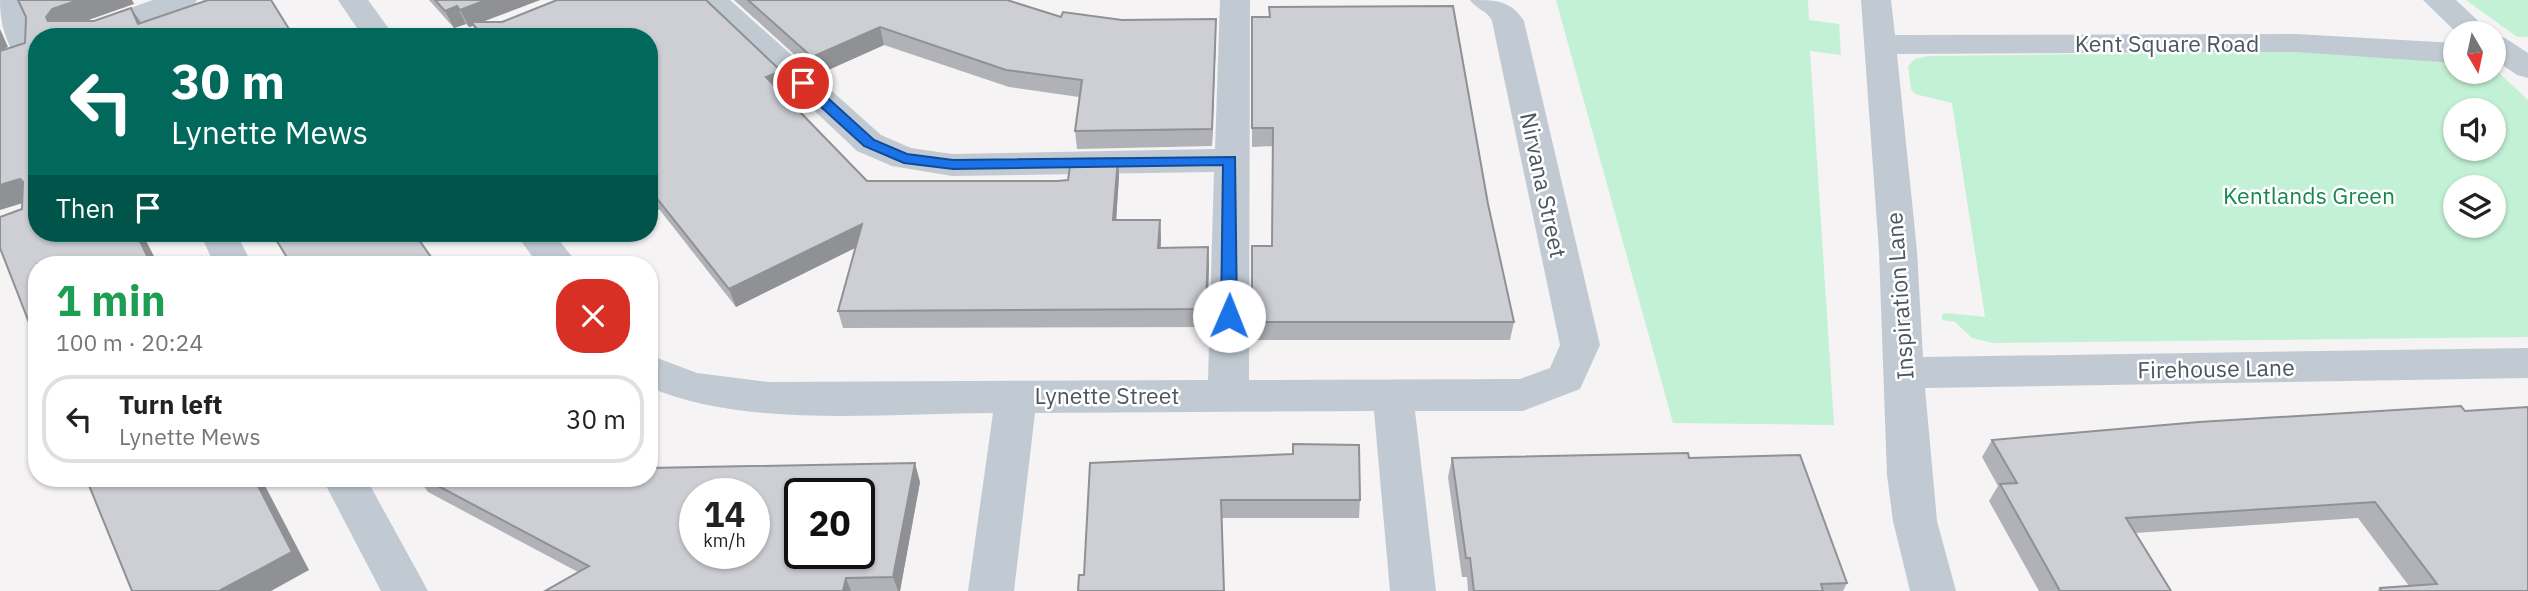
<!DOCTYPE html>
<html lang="en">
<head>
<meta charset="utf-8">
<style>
  body { margin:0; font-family:"IBM Plex Sans",sans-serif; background:#f6f6f6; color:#222; height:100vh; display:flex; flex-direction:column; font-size:26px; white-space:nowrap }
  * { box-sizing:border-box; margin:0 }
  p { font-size:23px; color:#767676 }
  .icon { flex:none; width:38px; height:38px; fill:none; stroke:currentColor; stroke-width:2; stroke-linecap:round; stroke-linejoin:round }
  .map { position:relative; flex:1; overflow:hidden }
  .side { position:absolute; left:28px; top:256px; width:630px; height:231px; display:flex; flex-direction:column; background:#fff; border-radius:28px; box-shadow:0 2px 5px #0004 }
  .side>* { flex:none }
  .hud { position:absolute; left:28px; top:28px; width:630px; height:214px; border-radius:28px; box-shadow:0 2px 5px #0004; background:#00695c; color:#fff; overflow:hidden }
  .needle { width:46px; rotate:171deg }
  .fabs { position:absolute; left:2443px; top:21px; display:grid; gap:14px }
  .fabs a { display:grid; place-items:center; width:63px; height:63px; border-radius:50%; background:#fff; box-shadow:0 2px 5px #0004; font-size:35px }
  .speed { position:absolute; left:679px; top:478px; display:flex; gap:14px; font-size:35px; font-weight:700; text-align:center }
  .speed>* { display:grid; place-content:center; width:91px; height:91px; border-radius:50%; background:#fff; box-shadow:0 2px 5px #0004; line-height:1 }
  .speed small { font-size:18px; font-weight:400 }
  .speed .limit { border:4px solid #111; border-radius:10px; background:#fff; color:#111 }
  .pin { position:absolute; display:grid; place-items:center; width:60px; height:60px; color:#fff; margin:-30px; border:4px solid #fff; border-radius:50%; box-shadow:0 2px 7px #0007 }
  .me { position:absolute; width:77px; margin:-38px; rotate:1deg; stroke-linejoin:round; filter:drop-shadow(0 0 5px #0008) }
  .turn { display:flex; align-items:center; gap:24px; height:147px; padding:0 28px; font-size:32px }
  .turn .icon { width:91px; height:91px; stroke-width:2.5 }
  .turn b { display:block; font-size:49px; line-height:60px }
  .then { display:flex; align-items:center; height:66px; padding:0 28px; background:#0003; gap:14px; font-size:26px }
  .round { display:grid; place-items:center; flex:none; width:74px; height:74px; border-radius:28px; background:#f6f6f6 }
  .headline { display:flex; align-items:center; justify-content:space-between; height:119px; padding:0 28px }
  h1 { font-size:42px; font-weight:700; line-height:52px; color:#1e9e55 }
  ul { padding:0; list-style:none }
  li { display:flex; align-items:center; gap:21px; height:88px; margin:0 14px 10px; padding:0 14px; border:4px solid #e0e0e0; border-radius:28px }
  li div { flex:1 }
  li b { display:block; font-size:26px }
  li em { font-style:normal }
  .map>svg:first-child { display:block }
  .green { fill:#c3f1d5; fill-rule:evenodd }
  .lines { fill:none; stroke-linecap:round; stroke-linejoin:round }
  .minor { fill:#c1cad2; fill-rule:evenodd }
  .wall { fill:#b0b2b7 }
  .shaded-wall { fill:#909195 }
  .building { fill:#cdcfd5; stroke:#909195; stroke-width:2; fill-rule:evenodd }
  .route { fill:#1a73e8; stroke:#114b97; stroke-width:2 }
  .labels { text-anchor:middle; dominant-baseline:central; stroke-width:5; stroke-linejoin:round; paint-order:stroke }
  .street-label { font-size:23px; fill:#4a5661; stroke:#fff }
  .park-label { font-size:23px; fill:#17864f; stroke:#fff }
</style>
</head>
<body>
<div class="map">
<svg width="2528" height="591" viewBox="0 0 2528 591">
  <rect width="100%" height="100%" fill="#f5f3f3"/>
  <g class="green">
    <path d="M1556,0H1808L1809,20L1839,24L1841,55L1810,51L1834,425L1673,423Z"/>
    <path d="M2466,0H2528V37H2517Z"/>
    <path d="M2365,51L2455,62V72H2494V68L2528,100V337L1993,343L1972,338L1955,322L1942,320V314L1946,313L1985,317L1952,103L1915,94L1911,89L1908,66L1915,59L1928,56ZM2455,110H2494V149H2455ZM2455,187H2494V226H2455Z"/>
  </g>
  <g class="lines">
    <g class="minor">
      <path d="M0,0H20L38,37L37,62L19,61C5,42 0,23 0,0Z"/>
      <path d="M153,0H197L193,6L108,37H62L67,30Z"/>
      <path d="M338,0H368L395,37H363Z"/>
      <path d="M697,0H730L881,135L911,148L952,154L1215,149L1220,0H1250L1249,380L1520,379L1550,368L1560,345L1492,21C1488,11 1476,9 1470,0C1497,0 1510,0 1524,21L1600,345L1580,389L1523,411H1415L1436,591H1390L1374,411L1035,413L1014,591H968L993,413C887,413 746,429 649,387V355L697,373L769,382L1208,380L1214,172L952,176L892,166L857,151Z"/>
      <path d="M1861,0H1891L1895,35L2296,34L2455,43V63L2296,52L1897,54L1917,251L1923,357L2528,348V378L1925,388L1937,521L1956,591H1910L1893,521L1887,475L1879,251Z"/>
      <path d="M2423,0H2456L2491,33H2457Z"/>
      <path d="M2494,35L2505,38L2528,53V78L2517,75L2494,59Z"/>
      <path d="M200,233H236L252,264H214Z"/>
      <path d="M515,233H553L578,264H538Z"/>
      <path d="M322,478H366L428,591H381Z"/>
    </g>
  </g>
  <g class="wall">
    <path d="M429,0H540L482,22H502L557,0H706L781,71L787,88L780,91L867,181H1058L1068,180L1071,159L1118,158L1119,176L1116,220H1160L1161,238V248L1208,247L1209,265L1207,327L843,328L838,311L855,248L736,307L659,209L649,214V37H478L473,26L469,27L466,24L454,28Z"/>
    <path d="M734,0H1007L1061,17L1122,20L1216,19V36L1212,146L1077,149L1075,131L1079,97L1009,87L884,45L817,75Z"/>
    <path d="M1252,17L1488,204L1514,322L1510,340H1252V246H1272V146L1252,147Z"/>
    <path d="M2465,411L2528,591H2377L2380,588L2409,586L2358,518L2135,533L2171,591H2039L1989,501L1998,486L1982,457L1992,440Z"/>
    <path d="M1452,458H1689L1847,583L1843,591H1468L1467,577H1462L1448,477Z"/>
    <path d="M1090,463L1360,500L1359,518H1222L1224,591L1084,575Z"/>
    <path d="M418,478H649L920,482L900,591H545L578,572L428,492Z"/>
  </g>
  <g class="shaded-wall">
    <path d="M78,0H132L134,4L66,28L48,21L46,17L52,9Z"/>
    <path d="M486,0H540L474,25L471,22L473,26L469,27L460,10Z"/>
    <path d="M457,6L466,24L454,28L445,11Z"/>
    <path d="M131,8L144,27L138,24Z"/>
    <path d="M1216,19V36L1212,146V129Z"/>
    <path d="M880,27L884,45L817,75L812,57Z"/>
    <path d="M0,29L8,47L0,51Z"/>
    <path d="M781,71L787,88L772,95L766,77Z"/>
    <path d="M1118,158L1119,176L1115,238L1113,220Z"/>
    <path d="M20,179L36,199L0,210V185Z"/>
    <path d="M651,191L659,209L649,214V192Z"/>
    <path d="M1160,220L1161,238L1159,265L1158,248Z"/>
    <path d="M862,224L867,242L736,307L729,289Z"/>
    <path d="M136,233H142L158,264H151Z"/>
    <path d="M1208,247L1209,265L1207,327L1206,309Z"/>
    <path d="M915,463L920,482L900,591H898L893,577Z"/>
    <path d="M254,478H261L309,570L271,591H219Z"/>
    <path d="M846,578L851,591H843Z"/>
  </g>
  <g class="building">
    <path d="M18,0H78L52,9L46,17L48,21H94L131,8L138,24L208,0H271L294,37H37V233H136L151,264H37V343L0,248V217L22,209L23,182L20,179L0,185V51L25,43L26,17Z"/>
    <path d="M435,0H486L460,10L457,6L445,11Z"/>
    <path d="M557,0H706L781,71L766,77L867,181H1058L1068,180L1071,159L1118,158L1113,220H1160L1158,248L1208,247L1206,309L838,311L862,224L729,289L651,191L649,192V37H484L471,22H502Z"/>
    <path d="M748,0H1007L1061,17L1063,12L1122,20L1216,19L1212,129L1075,131L1082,80L1006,70L880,27L812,57Z"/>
    <path d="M1453,6L1488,204L1514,322H1252V246H1272L1273,128H1252V17H1270L1269,7Z"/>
    <path d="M272,233H414L436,264H291Z"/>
    <path d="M2461,406L2465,411L2528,407V591H2381L2380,588L2437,584L2375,502L2126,518L2171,591H2060L2000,484L2017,483L1992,440L2199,422Z"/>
    <path d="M1293,444L1359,445L1360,500H1221L1224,591H1078L1079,575H1084L1090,463L1293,454Z"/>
    <path d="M1688,453L1689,458L1800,455L1847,583L1821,584L1823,591H1474L1470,558H1466L1452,458Z"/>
    <path d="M915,463L893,577L846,578L843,591H545L589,566L423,478H649V468ZM695,494H754V553H695ZM800,494H859V553H800Z"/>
    <path d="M86,478H254L292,552L219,591H132Z"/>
  </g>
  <path class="route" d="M798,80H808L874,140L907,154L953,160L1235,157L1237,316L1229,322L1221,316L1223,165L953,169L904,163L864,146L798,86Z"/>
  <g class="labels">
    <g class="street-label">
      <text x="2167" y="43">Kent Square Road</text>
      <text transform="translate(1544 185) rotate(78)">Nirvana Street</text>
      <text transform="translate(1899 296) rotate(-94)">Inspiration Lane</text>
      <text transform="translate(2216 368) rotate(-1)">Firehouse Lane</text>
      <text x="1107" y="395">Lynette Street</text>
    </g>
    <g class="park-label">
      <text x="2309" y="195">Kentlands Green</text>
    </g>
  </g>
</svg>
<div class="fabs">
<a><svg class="needle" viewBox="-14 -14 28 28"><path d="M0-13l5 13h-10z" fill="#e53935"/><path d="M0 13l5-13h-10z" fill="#767676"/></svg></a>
<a><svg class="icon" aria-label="sound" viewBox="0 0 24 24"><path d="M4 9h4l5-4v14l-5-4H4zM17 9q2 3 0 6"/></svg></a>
<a><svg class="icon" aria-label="layers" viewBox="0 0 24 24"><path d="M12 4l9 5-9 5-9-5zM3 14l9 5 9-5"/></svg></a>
</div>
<div class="speed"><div>14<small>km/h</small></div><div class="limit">20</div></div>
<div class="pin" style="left:803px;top:83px;background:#d93025"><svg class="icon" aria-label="arrive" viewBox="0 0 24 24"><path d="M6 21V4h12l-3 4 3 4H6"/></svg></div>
<svg class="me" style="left:1229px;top:316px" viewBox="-20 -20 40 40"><circle r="19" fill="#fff"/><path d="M0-13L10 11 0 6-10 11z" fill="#1a73e8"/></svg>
<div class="hud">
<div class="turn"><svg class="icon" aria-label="left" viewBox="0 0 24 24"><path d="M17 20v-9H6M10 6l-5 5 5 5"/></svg><div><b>30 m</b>Lynette Mews</div></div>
<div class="then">Then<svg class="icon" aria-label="arrive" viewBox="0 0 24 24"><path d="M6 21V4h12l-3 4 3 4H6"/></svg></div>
</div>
<section class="side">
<div class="headline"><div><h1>1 min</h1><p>100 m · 20:24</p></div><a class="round" style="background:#d93025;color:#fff"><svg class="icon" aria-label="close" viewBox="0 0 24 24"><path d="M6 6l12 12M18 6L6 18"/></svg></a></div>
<ul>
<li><svg class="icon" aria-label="left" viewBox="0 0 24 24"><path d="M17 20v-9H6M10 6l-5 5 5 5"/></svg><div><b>Turn left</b><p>Lynette Mews</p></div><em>30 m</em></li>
</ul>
</section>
</div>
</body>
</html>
